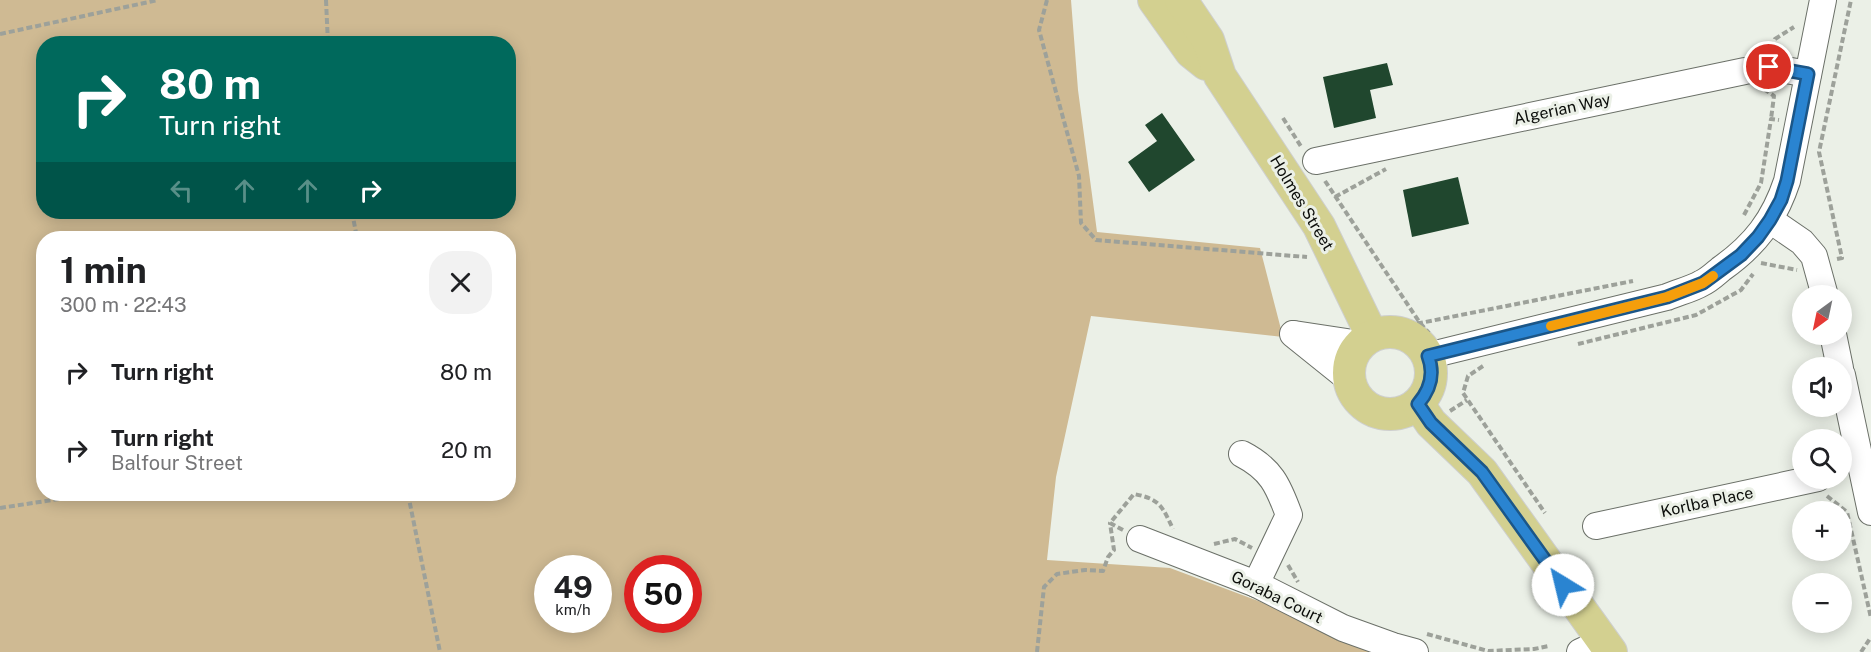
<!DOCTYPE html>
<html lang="en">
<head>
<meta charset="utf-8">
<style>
  body { margin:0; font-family:"Public Sans",sans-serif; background:#f2f2f2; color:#202124; height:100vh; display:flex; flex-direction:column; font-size:22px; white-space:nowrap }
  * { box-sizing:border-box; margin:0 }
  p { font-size:20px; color:#757577 }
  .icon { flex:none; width:33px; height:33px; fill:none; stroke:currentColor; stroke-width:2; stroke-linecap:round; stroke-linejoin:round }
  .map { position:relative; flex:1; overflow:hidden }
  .drawer { position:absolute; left:36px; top:231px; width:480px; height:270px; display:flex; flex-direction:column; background:#fff; border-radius:24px; box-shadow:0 3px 15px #0003 }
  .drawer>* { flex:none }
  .hud { position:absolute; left:36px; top:36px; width:480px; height:183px; border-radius:24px; box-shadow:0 3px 15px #0003; background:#00695c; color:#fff; overflow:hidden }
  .needle { width:39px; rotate:213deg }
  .tools { position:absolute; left:1792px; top:285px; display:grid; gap:12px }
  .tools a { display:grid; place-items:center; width:60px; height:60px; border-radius:50%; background:#fff; box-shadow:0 3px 15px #0003; font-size:30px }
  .speed { position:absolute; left:534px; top:555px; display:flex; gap:12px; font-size:30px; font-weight:700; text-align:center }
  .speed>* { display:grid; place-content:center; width:78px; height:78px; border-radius:50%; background:#fff; box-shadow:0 3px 15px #0003; line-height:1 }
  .speed small { font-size:15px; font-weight:400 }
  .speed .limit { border:9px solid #d22; background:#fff; color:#111 }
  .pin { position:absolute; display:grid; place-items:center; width:51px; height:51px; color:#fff; margin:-26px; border:3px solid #fff; border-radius:50%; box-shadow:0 2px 6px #0007 }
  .me { position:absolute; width:66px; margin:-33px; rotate:324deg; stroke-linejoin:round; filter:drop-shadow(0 0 4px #0008) }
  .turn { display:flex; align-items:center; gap:21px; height:126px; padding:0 24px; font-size:27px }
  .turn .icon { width:78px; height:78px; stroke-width:2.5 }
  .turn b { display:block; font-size:42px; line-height:51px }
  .lanes { display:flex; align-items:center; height:57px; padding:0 24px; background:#0003; justify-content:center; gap:30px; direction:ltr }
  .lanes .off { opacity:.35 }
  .round { display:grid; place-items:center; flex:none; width:63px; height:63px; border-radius:24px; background:#f2f2f2 }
  .summary { display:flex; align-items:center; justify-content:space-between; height:102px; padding:0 24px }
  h1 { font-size:36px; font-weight:700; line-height:45px }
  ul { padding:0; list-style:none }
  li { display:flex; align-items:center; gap:18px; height:78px; padding:0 24px }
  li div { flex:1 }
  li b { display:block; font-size:22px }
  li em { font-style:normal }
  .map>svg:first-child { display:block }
  .green { fill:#cfba93; fill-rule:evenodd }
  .building { fill:#20472e }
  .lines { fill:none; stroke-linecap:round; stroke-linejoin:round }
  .minor-casing { stroke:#6b7068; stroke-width:28 }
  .major-casing { stroke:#cecfce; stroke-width:34 }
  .path { stroke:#9da19a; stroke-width:4; stroke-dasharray:6 3; stroke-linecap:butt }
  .minor { stroke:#fff; stroke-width:26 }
  .major { stroke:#d3d090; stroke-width:32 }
  .route-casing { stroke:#1b5688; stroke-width:15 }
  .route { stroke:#2a84d1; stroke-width:10 }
  .slow { stroke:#f59e0b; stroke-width:10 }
  .labels { text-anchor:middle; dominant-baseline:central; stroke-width:6; stroke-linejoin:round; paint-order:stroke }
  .street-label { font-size:16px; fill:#0b0d0a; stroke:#ebf0e7 }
</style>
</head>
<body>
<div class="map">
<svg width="1871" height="652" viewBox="0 0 1871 652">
  <rect width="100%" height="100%" fill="#ebf0e7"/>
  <path class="green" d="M0,0H1071L1078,90L1097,232L1260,248L1283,337L1091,316L1056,477L1047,560L1170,568L1261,602L1377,652H0ZM44,44H508V212H44ZM44,238H508V494H44ZM548,568H598V620H548ZM638,568H688V620H638Z"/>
  <g class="building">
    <path d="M1387,63L1393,85L1370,90L1376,118L1334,128L1323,77Z"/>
    <path d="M1162,113L1195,160L1149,192L1128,162L1157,141L1145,125Z"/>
    <path d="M1458,177L1469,224L1412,237L1403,190Z"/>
  </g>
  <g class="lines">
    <defs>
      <g id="minor">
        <path d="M1316,161L1745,71L1769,67L1808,74"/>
        <path d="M1770,220L1802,242L1814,256L1825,296"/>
        <path d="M1293,334L1349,379"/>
        <path d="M1294,334L1360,344"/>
        <path d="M1833,334L1840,368"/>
        <path d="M1427,356L1667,297C1679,292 1692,289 1702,283C1709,280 1715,274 1721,269C1755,245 1774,220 1787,181L1823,0"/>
        <path d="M1842,375L1871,512"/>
        <path d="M1242,454C1271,469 1278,485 1289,515L1256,584"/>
        <path d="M1596,526L1818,478"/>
        <path d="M1140,539L1256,584L1343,628L1393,646L1415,652"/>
        <path d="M1580,652L1604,641"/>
      </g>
      <g id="major">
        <path d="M1154,0L1191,52L1206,64"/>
        <path d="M1181,0L1208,40L1220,76L1319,226L1366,323L1370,336"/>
        <circle cx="1390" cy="373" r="41"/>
        <path d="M1418,404L1431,423L1482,472L1611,652"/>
      </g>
    </defs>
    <use href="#minor" class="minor-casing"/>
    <use href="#major" class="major-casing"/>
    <g class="path">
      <path d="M326,0L328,44"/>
      <path d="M1047,0L1039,30L1079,176L1081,223L1096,240L1307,257"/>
      <path d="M0,34L158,0"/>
      <path d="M1773,48L1775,39L1794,27"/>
      <path d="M1764,89L1774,96L1771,119"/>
      <path d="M1283,118L1302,148"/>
      <path d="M1325,181L1420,323L1429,333"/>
      <path d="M1335,197L1386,169"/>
      <path d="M352,212L357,238"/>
      <path d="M1744,215L1761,183L1771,119L1779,120"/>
      <path d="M1837,259L1842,258L1819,152L1851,0"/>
      <path d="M1761,263L1797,270"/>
      <path d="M1390,323H1420L1633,281"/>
      <path d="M1578,344L1696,315L1741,290L1753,274"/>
      <path d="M1483,366L1468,376L1463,393L1545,513"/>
      <path d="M1450,411L1467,400"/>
      <path d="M408,494L440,652"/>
      <path d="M1827,496L1847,512L1871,618"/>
      <path d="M0,508L92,494"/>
      <path d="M1123,530L1110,523L1134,494C1160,499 1162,506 1173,529"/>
      <path d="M1214,544L1235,539L1252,548"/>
      <path d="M1288,565L1298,582"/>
      <path d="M1427,634L1488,651L1534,649L1549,646"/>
      <path d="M1037,652L1044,587L1057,574L1085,570L1103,571L1108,557L1114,550L1110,523"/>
      <path d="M1861,652L1871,637"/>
    </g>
    <use href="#minor" class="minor"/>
    <use href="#major" class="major"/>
  </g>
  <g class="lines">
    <defs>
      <path id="route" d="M1563,585L1482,472L1431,423L1418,404C1430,390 1435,374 1428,356L1667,297L1703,283L1741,255L1758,237L1770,220L1781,200L1787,181L1808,74L1769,67"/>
    </defs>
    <use href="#route" class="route-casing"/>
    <use href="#route" class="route"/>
    <path class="slow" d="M1551,326L1667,297L1703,283L1713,276"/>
  </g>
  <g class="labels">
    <g class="street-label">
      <text transform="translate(1562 109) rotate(-12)">Algerian Way</text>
      <text transform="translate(1302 203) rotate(59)">Holmes Street</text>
      <text transform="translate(1707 502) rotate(-12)">Korlba Place</text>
      <text transform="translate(1277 597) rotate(26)">Goraba Court</text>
    </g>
  </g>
</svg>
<div class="tools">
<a><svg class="needle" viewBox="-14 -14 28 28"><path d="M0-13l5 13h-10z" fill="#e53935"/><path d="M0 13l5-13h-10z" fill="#757577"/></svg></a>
<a><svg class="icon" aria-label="sound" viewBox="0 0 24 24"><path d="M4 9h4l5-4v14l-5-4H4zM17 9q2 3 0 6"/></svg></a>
<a><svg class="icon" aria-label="search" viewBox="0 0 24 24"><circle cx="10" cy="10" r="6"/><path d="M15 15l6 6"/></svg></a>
<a>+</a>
<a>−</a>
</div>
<div class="speed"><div>49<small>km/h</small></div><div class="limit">50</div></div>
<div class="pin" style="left:1769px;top:67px;background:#d93025"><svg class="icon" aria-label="arrive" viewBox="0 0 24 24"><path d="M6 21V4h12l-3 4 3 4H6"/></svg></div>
<svg class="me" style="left:1563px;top:585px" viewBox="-20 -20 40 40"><circle r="19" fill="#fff"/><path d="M0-13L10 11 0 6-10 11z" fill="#2a84d1"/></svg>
<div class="hud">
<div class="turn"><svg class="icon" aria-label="right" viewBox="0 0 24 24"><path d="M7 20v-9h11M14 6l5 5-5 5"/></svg><div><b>80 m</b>Turn right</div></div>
<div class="lanes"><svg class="icon off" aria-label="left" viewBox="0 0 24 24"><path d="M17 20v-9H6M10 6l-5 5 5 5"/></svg><svg class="icon off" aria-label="ahead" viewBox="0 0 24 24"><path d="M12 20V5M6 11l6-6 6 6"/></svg><svg class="icon off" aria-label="ahead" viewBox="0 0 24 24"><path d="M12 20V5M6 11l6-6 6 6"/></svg><svg class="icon" aria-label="right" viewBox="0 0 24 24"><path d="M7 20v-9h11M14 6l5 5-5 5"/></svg></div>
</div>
<section class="drawer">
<div class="summary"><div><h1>1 min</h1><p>300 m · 22:43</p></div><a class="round"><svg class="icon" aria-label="close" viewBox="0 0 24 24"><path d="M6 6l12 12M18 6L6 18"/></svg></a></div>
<ul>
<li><svg class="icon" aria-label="right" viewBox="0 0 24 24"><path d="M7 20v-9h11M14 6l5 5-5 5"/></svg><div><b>Turn right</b></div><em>80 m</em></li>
<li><svg class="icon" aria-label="right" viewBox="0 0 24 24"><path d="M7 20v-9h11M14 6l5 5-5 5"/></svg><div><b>Turn right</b><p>Balfour Street</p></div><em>20 m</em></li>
</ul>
</section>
</div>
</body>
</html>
